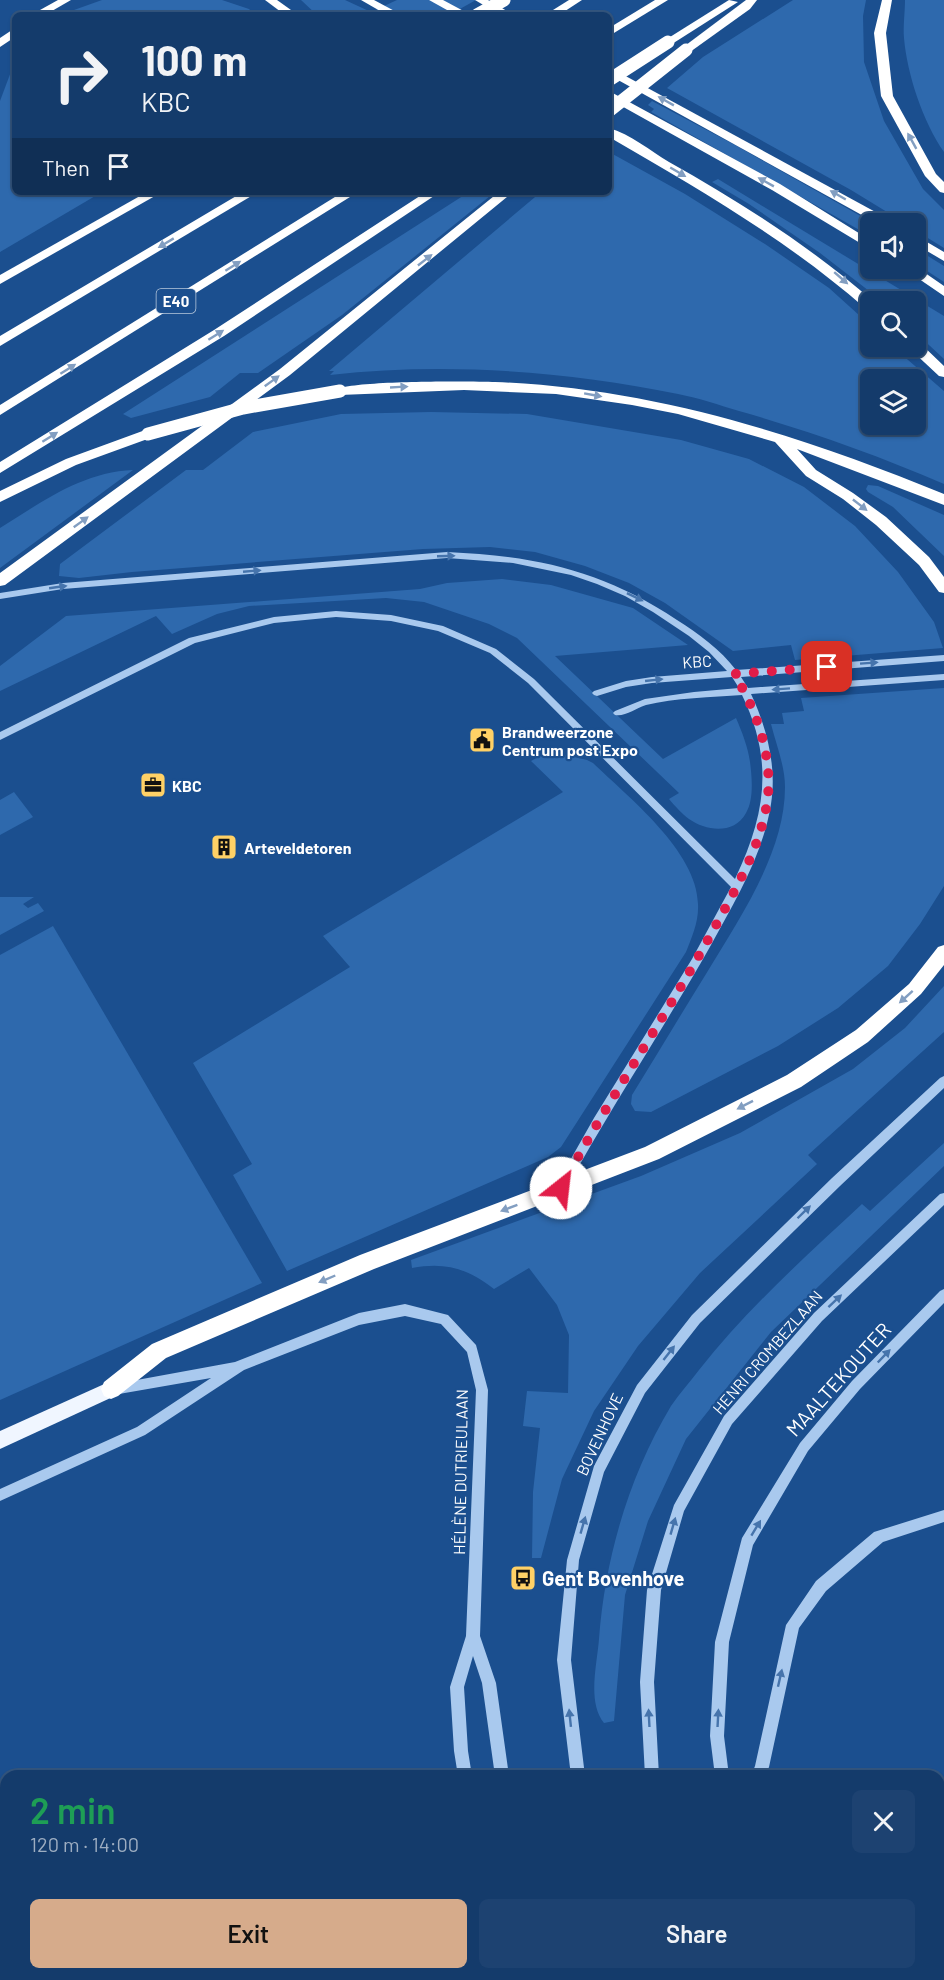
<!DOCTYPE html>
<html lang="en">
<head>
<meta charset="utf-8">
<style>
  body { margin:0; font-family:Barlow,sans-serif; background:#1d4271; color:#f1f3f6; height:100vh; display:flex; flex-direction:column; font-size:22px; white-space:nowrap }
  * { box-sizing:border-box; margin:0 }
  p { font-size:20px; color:#9dadc1 }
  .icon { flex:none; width:33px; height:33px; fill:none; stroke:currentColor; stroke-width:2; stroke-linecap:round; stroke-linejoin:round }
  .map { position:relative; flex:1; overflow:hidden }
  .details { position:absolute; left:0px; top:1770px; width:945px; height:210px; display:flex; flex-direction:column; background:#143b6b; border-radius:18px 18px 0 0; box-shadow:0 2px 4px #0004,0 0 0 2px #33557e }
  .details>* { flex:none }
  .banner { position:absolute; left:12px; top:12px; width:600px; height:183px; border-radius:9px; box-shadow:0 2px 4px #0004,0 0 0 2px #33557e; background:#143b6b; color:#f1f3f6; overflow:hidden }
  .buttons { position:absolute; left:860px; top:213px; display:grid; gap:12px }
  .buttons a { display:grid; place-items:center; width:66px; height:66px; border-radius:9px; background:#143b6b; box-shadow:0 2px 4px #0004,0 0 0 2px #33557e; font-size:30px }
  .pin { position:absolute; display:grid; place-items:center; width:51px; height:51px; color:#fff; margin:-26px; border-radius:12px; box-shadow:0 3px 9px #0006 }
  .me { position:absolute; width:66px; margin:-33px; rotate:29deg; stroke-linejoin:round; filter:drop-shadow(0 0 4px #0008) }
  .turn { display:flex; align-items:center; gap:21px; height:126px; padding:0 30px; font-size:27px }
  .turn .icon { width:78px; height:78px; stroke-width:2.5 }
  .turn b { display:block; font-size:42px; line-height:51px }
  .then { display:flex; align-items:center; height:57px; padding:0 30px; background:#0003; gap:12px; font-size:22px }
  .round { display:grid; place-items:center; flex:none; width:63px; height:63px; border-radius:9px; background:#1d4271 }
  .head { display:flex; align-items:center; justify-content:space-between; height:102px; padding:0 30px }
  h1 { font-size:36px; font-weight:600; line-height:45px; color:#1e9e55 }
  .action { display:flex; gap:12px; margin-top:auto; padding:12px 30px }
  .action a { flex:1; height:69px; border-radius:9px; background:#d6ab8b; color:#111; font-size:24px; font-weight:600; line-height:69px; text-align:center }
  .action a+a { background:#1d4271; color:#f1f3f6 }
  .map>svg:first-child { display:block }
  .green { fill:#2e69ad; fill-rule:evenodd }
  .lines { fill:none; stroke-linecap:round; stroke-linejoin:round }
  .minor { fill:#a9c9ee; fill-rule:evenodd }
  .major { fill:#f0f6ff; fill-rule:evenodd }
  .highway { fill:#fff; fill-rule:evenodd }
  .highway-bridge { stroke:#fff; stroke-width:13 }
  .oneway { fill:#829ec1 }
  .oneway2 { fill:#4674ac }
  .route { stroke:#e11d48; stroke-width:10; stroke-dasharray:0 18 }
  .labels { text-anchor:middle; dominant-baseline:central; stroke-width:4.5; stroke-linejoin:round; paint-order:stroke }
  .shield { fill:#1b4f8f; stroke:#bbcadd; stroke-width:1.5 }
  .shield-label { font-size:15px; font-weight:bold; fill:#fff }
  .street-label { font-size:16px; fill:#fff; stroke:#1b4f8f }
  .poi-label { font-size:16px; font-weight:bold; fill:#fff; stroke:#1b4f8f; text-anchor:start }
  .near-street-label { font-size:20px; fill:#fff; stroke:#1b4f8f }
  .near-poi-label { font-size:20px; font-weight:bold; fill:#fff; stroke:#1b4f8f; text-anchor:start }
</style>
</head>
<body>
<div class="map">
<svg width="944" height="1980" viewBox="0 0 944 1980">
  <rect width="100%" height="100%" fill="#1b4f8f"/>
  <g class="green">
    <path d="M102,0H222L249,9L255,15H60Z"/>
    <path d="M301,0H345L371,12L397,0H476L449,15H317Z"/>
    <path d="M793,0H866L863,16L864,62L884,121L923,189L944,210V248L915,230V224L905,223L851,190L667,88L703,57Z"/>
    <path d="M905,0H944V152C923,122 907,74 904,38C903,26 905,12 905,0Z"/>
    <path d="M15,61V192H102L0,252V101Z"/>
    <path d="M652,101L735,145L873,223L870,224V236L651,112L654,109L648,105Z"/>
    <path d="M609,152L685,194L765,244L829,288L870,325V346L893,347L944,391V484C877,455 809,431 739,411C719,405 699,398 678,394C565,371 445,362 330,375L334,371H329L541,192H609ZM870,380H915V424H870Z"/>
    <path d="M718,179L944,316V359L915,332V302L882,301L820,253L749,204L712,182Z"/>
    <path d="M469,192H495L342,315L258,373H240L210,397L131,418L123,414Z"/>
    <path d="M915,248L944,266V282L915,263Z"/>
    <path d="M431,412L527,414L681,440L749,459L804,487L855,526L898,572L934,622L943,648L795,660L791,645L733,651L665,603L629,583L585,566L535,552L490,547L423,549L132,572L79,578L59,576L60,564L186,470H203L253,432L341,414Z"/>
    <path d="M133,470L0,568V528C42,502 82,472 133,470Z"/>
    <path d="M868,485L878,486L944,515V556L893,507L868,492L866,489Z"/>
    <path d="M502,579L551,585L633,608L688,645L555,656L663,759L736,718C742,732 748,747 750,762C752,777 754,800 746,813C734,835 706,831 689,819C682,814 675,806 669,799L679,793L517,638L489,624L424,602L386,598L249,606L217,614L172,634L156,616L0,691V666L66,616L420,589L447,583Z"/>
    <path d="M944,688V886L920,924L888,966L838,1008L778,1046L651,1112L635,1111L631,1104L632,1095C657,1055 681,1014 706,974C739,919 785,853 785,787C785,766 776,744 771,724H784L782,713L804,711L801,698Z"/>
    <path d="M557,753L587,760L593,763C628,797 697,851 698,904C699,921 692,937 686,952L561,1147L548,1157L287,1271L233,1175L252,1164L193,1063L350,967L323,936L563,792L531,761L542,755Z"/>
    <path d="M14,792L33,817L0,835V800Z"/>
    <path d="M0,897H34L23,904L28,908L38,903L44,911L0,935Z"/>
    <path d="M53,926L262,1283L0,1400V955Z"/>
    <path d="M944,986V1032L808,1155L817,1164L700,1273L638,1346L594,1411L562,1479L541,1558H532L533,1492L540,1428L523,1426L527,1391L568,1393L569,1335L557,1305L529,1268L494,1289C467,1268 445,1262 412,1268L411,1260L641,1176L740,1133L853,1069L905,1028Z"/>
    <path d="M944,1143V1166L771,1332L686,1439L648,1521L625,1595L614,1721L604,1723C587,1702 597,1665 599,1639C605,1558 629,1476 671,1406C679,1394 690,1382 699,1370C747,1309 805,1257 862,1204L870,1211Z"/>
  </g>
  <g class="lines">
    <g class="minor">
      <path d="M447,552C535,556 602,570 677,620C699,634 720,649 736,670L944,655V661L741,677L748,688L944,674V680L751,694C767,728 777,767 771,804C763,855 735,901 711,945C664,1028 611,1107 565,1191L561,1192L557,1191L555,1187L594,1118L692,959L731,887L528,683L490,653L438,631L391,621L336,617L274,623L195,643L0,740V732L189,638L274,617L336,611L391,615L443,626L496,649L534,679L735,879C766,814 774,761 742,695C713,697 674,698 646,705C636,708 625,717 615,715L613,713L615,711L645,699L694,692L739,688L732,677L652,683L626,687L597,696L594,695L592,693L594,691L626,681L652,677L727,671L709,652L689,636L653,612L625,596L597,584L571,575L513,563L447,558L63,589L0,599V593L63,583Z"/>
      <path d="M944,1076V1088L840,1186L700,1323L645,1393L604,1472L579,1560L571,1660L585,1776H571L557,1660L567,1560L594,1466L637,1385L692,1315L832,1178L940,1078Z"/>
      <path d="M944,1193V1205L822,1321L732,1424L684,1511L661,1590L654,1682L659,1776H645L640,1682L647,1590L674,1505L724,1416L814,1313L940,1194Z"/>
      <path d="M944,1289V1303L860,1389L808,1451L753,1545L729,1642L724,1736L729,1776H715L710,1736L715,1642L742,1538L800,1443L852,1381L940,1291Z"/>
      <path d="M405,1304L448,1315L476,1345L488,1390L480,1636L496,1683L509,1776H495L482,1683L473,1656L464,1687L468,1751L472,1776H458L454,1751L450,1687L466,1636L476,1390L467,1352L441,1324L405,1316L359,1325L244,1370L145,1435L0,1501V1489L137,1427L211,1378L119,1394L115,1392L113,1388L115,1384L235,1362L359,1313Z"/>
      <path d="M944,1510V1522L883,1542L826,1591L799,1628L769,1767L765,1776H751L755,1766L786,1625L816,1581L874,1532Z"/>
      <path d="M508,1974H522L524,1980H510Z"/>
      <path d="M551,1974H565L567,1980H553Z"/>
      <path d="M615,1974H629L630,1980H616Z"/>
      <path d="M684,1974H698L700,1980H686Z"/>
      <path d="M755,1974H769L771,1980H757Z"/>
    </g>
    <path class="major" d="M111,1381L117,1383L120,1389L117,1395L0,1449V1431Z"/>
    <g class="highway">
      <path d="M58,0H71L45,15H31Z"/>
      <path d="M265,0H277L298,15H285Z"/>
      <path d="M361,0H374L402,15H387Z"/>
      <path d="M429,0H443L471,15H456Z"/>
      <path d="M475,0H488L514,15H500Z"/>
      <path d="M569,0H582L559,15H545Z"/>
      <path d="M655,0H668L609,36V28Z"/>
      <path d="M729,0L738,2L672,44H664L662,42Z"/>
      <path d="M746,0H757L750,9L690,52H682V48Z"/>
      <path d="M882,0H892L886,33L893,96L936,174L944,182V193L940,192L925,176L881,96L874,33Z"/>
      <path d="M15,28V37L0,47V38Z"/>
      <path d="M609,67L892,221L894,224H878L609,75Z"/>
      <path d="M609,91L780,184L870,240V249L772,190L609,99Z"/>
      <path d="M609,128C630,134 651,151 669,162C742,203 811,247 874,302H870V309L865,308C787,240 699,189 609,137Z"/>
      <path d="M147,192H162L0,284V275Z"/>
      <path d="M243,192H258L0,346V336Z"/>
      <path d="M343,192H358L0,415V405Z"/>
      <path d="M426,192H440L224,336L0,473V462L214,330Z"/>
      <path d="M499,192H513L290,375L5,585L0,586V573L280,369Z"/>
      <path d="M915,235L944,252V261L915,244Z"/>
      <path d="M915,266L944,286V296L903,268H915Z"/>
      <path d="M915,342L920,343L944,366V377L939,376L910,349L909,346H915Z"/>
      <path d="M495,382C652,388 800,435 944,494V505L797,449L816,470L853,493L886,517L929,557L944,577V593L939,592L919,565L876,525L843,499L806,476L775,442L678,414L632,405L556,394L464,390L340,395L333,391C343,380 472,381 495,382Z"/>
      <path d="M148,429L153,431L155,434L153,437L76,465L0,502V491L66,459Z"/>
      <path d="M944,945V965L921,994L868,1042L801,1087L659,1159L374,1269L166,1358L118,1396L111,1399L104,1396L101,1389L104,1382L152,1344L360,1255L645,1147L787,1075L856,1030L909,984L938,947Z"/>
    </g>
    <g class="highway-bridge">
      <path d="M477,15L504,0"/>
      <path d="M609,80L668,42"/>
      <path d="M609,111L686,50"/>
      <path d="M148,434L243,408L340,391"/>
    </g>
  </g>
  <defs><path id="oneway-solid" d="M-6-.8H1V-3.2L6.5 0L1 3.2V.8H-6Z" transform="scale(1.5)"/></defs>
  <g class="oneway">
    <use href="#oneway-solid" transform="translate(666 101) rotate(-151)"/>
    <use href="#oneway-solid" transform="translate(912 141) rotate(-119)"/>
    <use href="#oneway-solid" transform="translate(678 172) rotate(30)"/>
    <use href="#oneway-solid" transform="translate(766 182) rotate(-151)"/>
    <use href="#oneway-solid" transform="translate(838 195) rotate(-150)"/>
    <use href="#oneway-solid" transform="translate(166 243) rotate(149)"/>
    <use href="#oneway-solid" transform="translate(425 260) rotate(-38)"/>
    <use href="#oneway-solid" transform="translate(233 266) rotate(-32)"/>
    <use href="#oneway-solid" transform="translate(841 278) rotate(41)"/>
    <use href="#oneway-solid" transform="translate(216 335) rotate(-32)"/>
    <use href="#oneway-solid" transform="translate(68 369) rotate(-32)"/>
    <use href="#oneway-solid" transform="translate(272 381) rotate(-36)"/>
    <use href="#oneway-solid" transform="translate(399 387) rotate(-3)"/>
    <use href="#oneway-solid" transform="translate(593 395) rotate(10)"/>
    <use href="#oneway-solid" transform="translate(50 437) rotate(-32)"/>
    <use href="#oneway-solid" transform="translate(860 505) rotate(38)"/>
    <use href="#oneway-solid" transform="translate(81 522) rotate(-36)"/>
    <use href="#oneway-solid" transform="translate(906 997) rotate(138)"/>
    <use href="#oneway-solid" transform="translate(745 1105) rotate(153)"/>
    <use href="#oneway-solid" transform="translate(509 1208) rotate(159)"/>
    <use href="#oneway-solid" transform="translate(327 1279) rotate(157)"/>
  </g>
  <g class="oneway2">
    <use href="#oneway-solid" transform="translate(446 556) rotate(-2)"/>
    <use href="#oneway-solid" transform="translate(252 571) rotate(-5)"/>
    <use href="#oneway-solid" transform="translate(58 587) rotate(-8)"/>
    <use href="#oneway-solid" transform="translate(635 597) rotate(26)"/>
    <use href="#oneway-solid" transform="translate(869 663) rotate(-4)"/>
    <use href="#oneway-solid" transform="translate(654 680) rotate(-6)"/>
    <use href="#oneway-solid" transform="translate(781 689) rotate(176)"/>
    <use href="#oneway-solid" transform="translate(804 1212) rotate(-44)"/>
    <use href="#oneway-solid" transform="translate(835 1301) rotate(-43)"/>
    <use href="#oneway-solid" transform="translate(669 1353) rotate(-52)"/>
    <use href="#oneway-solid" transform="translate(884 1356) rotate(-46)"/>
    <use href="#oneway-solid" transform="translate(583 1525) rotate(-74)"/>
    <use href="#oneway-solid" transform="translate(673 1526) rotate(-74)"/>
    <use href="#oneway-solid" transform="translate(756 1528) rotate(-59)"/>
    <use href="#oneway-solid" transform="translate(780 1678) rotate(-77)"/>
    <use href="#oneway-solid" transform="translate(570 1718) rotate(-96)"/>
    <use href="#oneway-solid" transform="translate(649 1718) rotate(-93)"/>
    <use href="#oneway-solid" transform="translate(718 1718) rotate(-87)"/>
  </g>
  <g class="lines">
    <path class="route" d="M561,1188C609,1098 668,1014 716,925C737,887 760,847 767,803C774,760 757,710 734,674L827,667"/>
  </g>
  <defs>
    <symbol id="civic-square" viewBox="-11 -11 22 22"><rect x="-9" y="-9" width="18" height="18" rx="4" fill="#ffd166" stroke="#1b4f8f"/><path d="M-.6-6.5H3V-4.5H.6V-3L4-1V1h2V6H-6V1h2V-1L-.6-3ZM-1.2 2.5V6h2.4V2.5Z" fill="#111"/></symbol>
    <symbol id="office-square" viewBox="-11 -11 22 22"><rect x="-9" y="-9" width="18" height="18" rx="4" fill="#ffd166" stroke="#1b4f8f"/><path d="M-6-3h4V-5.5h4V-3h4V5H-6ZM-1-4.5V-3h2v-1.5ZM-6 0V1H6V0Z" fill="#111"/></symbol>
    <symbol id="building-square" viewBox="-11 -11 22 22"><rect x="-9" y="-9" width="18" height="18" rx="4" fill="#ffd166" stroke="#1b4f8f"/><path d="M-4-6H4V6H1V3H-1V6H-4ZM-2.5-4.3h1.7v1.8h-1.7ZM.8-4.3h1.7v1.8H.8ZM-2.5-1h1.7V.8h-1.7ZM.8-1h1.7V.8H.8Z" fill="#111"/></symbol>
    <symbol id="bus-square" viewBox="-11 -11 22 22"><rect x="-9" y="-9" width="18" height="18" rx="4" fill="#ffd166" stroke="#1b4f8f"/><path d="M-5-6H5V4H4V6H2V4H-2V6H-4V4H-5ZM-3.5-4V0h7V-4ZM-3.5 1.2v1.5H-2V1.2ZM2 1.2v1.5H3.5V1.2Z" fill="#111"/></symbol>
  </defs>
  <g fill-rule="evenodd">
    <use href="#civic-square" x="467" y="725" width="30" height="30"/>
    <use href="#office-square" x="138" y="770" width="30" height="30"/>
    <use href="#building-square" x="209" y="832" width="30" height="30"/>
    <use href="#bus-square" x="508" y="1563" width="30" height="30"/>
  </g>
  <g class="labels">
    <rect class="shield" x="156.5" y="289" width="39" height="24" rx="4.5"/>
    <g class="shield-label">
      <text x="176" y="301">E40</text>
    </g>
    <g class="street-label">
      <text transform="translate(697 661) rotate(-4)">KBC</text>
      <text transform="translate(767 1352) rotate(-49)">HENRI CROMBEZLAAN</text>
      <text transform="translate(599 1434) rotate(-65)">BOVENHOVE</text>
      <text transform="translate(460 1472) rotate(-89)">HÉLÈNE DUTRIEULAAN</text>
    </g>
    <g class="poi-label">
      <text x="502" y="731">Brandweerzone<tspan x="502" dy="18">Centrum post Expo</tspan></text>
      <text x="172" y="785">KBC</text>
      <text x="244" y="847">Arteveldetoren</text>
    </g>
    <g class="near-street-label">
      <text transform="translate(838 1379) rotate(-48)">MAALTEKOUTER</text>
    </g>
    <g class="near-poi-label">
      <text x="542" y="1578">Gent Bovenhove</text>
    </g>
  </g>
</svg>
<div class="buttons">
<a><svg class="icon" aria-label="sound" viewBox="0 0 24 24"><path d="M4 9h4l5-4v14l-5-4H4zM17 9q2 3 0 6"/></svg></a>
<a><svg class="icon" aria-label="search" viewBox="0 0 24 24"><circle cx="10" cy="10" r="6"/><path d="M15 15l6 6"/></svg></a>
<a><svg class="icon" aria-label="layers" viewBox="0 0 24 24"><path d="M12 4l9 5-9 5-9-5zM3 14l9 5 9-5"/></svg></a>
</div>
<div class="pin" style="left:827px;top:667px;background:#d93025"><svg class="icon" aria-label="arrive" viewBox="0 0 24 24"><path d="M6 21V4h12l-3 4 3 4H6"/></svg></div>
<svg class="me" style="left:561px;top:1188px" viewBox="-20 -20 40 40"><circle r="19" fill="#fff"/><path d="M0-13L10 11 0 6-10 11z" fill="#e11d48"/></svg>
<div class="banner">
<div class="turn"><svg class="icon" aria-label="right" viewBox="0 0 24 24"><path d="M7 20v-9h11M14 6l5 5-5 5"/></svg><div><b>100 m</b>KBC</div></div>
<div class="then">Then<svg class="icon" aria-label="arrive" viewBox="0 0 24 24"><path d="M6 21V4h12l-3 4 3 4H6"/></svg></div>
</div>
<section class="details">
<div class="head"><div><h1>2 min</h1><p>120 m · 14:00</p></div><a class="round"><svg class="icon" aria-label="close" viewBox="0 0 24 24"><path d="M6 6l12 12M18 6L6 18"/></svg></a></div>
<div class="action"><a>Exit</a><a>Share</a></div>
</section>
</div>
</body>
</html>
